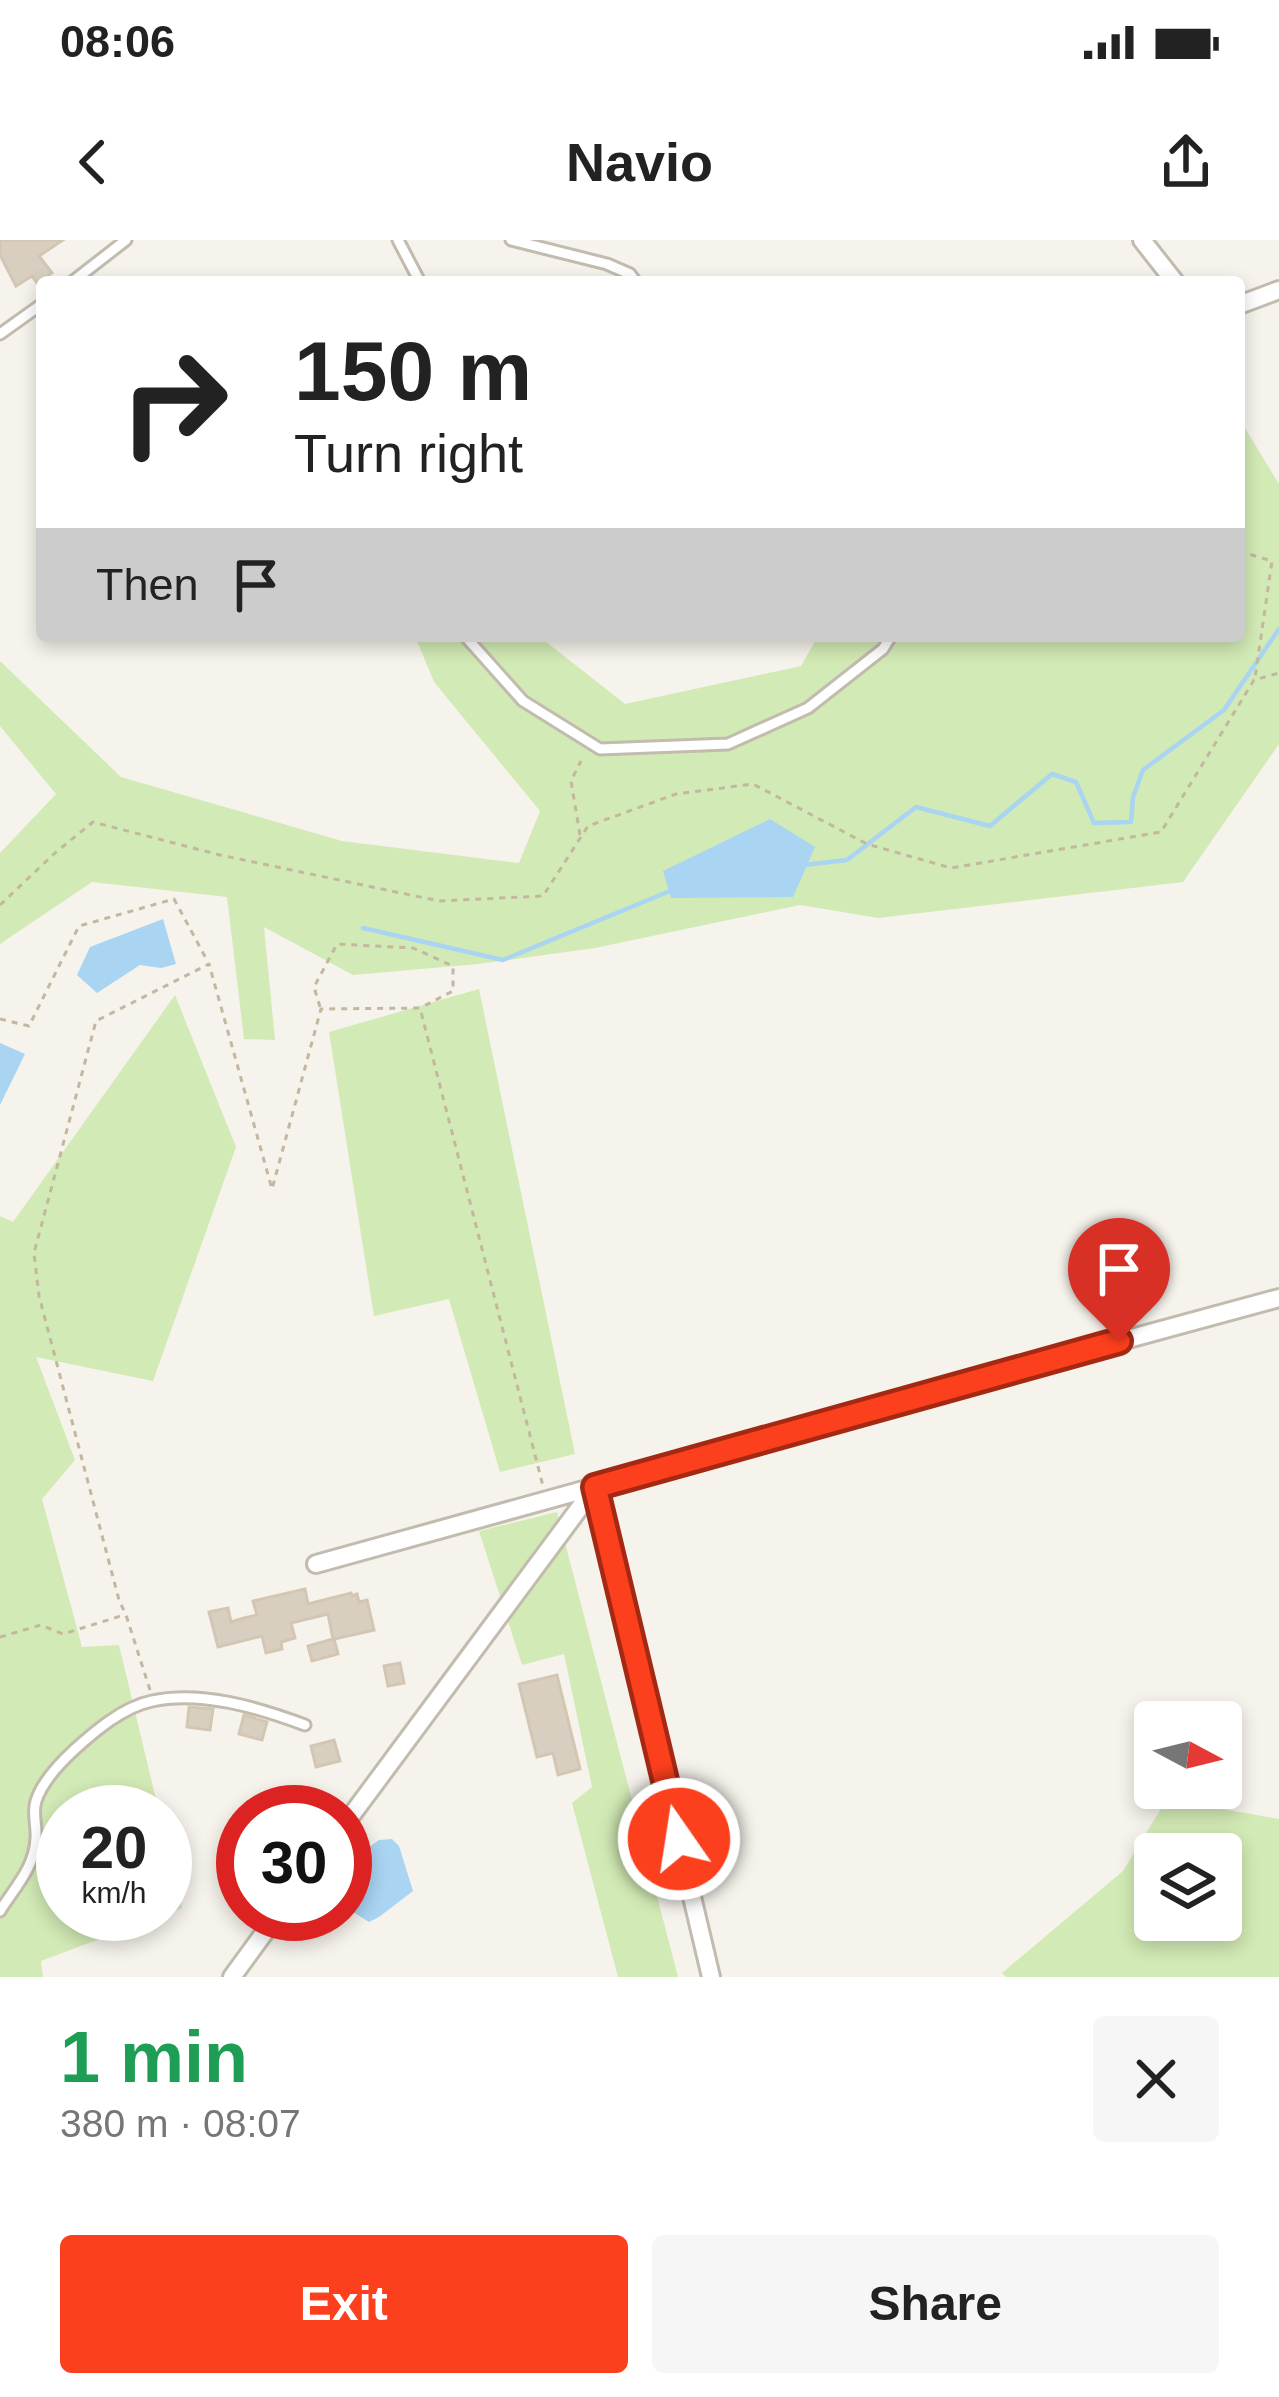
<!DOCTYPE html>
<html lang="en">
<head>
<meta charset="utf-8">
<style>
  body { margin:0; font-family:Helvetica,sans-serif; background:#f6f6f6; color:#222; height:100vh; display:flex; flex-direction:column; font-size:45px; white-space:nowrap }
  * { box-sizing:border-box; margin:0 }
  p { font-size:39px; color:#767676 }
  .icon { flex:none; width:66px; height:66px; fill:none; stroke:currentColor; stroke-width:2; stroke-linecap:round; stroke-linejoin:round }
  .map { position:relative; height:1737px; overflow:hidden }
  .panel { display:flex; flex-direction:column; background:#fff; flex:1 }
  .panel>* { flex:none }
  .top-card { position:absolute; left:36px; top:36px; width:1209px; height:366px; border-radius:12px; box-shadow:0 6px 18px #0003; background:#fff; color:#222; overflow:hidden }
  .needle { width:78px; rotate:97deg }
  .fabs { position:absolute; left:1134px; top:1461px; display:grid; gap:24px }
  .fabs a { display:grid; place-items:center; width:108px; height:108px; border-radius:12px; background:#fff; box-shadow:0 6px 18px #0003; font-size:60px }
  .speed { position:absolute; left:36px; top:1545px; display:flex; gap:24px; font-size:60px; font-weight:700; text-align:center }
  .speed>* { display:grid; place-content:center; width:156px; height:156px; border-radius:50%; background:#fff; box-shadow:0 6px 18px #0003; line-height:1 }
  .speed small { font-size:30px; font-weight:400 }
  .speed .limit { border:18px solid #d22; background:#fff; color:#111 }
  .pin { position:absolute; display:grid; place-items:center; width:102px; height:102px; color:#fff; margin:-123px -51px; border-radius:50% 50% 50% 0; rotate:-45deg; box-shadow:0 0 12px #0007 }
  .pin .icon { rotate:45deg }
  .me { position:absolute; width:132px; margin:-66px; rotate:347deg; stroke-linejoin:round; filter:drop-shadow(0 0 9px #0008) }
  .turn { display:flex; align-items:center; gap:42px; height:252px; padding:0 60px; font-size:54px }
  .turn .icon { width:156px; height:156px; stroke-width:2.5 }
  .turn b { display:block; font-size:84px; line-height:102px }
  .then { display:flex; align-items:center; height:114px; padding:0 60px; background:#0003; gap:24px; font-size:45px }
  .round { display:grid; place-items:center; flex:none; width:126px; height:126px; border-radius:12px; background:#f6f6f6 }
  .headline { display:flex; align-items:center; justify-content:space-between; height:204px; padding:0 60px }
  h1 { font-size:72px; font-weight:600; line-height:90px; color:#1e9e55 }
  .button { display:flex; gap:24px; margin-top:auto; padding:24px 60px }
  .button a { flex:1; height:138px; border-radius:12px; background:#fc3f1d; color:#fff; font-size:48px; font-weight:600; line-height:138px; text-align:center }
  .button a+a { background:#f6f6f6; color:#222 }
  .status { display:flex; justify-content:space-between; align-items:center; height:84px; padding:0 60px; background:#fff; direction:ltr }
  .status svg { height:33px; fill:currentColor }
  header { display:flex; justify-content:space-between; align-items:center; height:156px; padding:0 60px; background:#fff; font-size:54px; font-weight:600 }
  .map>svg:first-child { display:block }
  .green { fill:#d2eab5; fill-rule:evenodd }
  .water { fill:#a9d4f2 }
  .lines { fill:none; stroke-linecap:round; stroke-linejoin:round }
  .stream { stroke:#a9d4f2; stroke-width:4.5 }
  .building { fill:#d8cfc1; stroke:#d3c7b4; stroke-width:3 }
  .service-casing { stroke:#c2bbae; stroke-width:15 }
  .minor-casing { stroke:#c2bbae; stroke-width:22 }
  .path { stroke:#c4b79f; stroke-width:3; stroke-dasharray:6 6; stroke-linecap:butt }
  .service { stroke:#fff; stroke-width:9 }
  .minor { stroke:#fff; stroke-width:16 }
  .route-casing { stroke:#a42913; stroke-width:30 }
  .route { stroke:#fc3f1d; stroke-width:21 }
</style>
</head>
<body>
<div class="status"><b>08:06</b><svg viewBox="0 0 49 12"><path d="M0 12V9h3v3zM5 12V6h3v6zM10 12V3h3v9zM15 12V0h3v12zM26 1h20v11H26zM47 4h2v5h-2z"/></svg></div>
<header><svg class="icon" aria-label="back" viewBox="0 0 24 24"><path d="M15 5l-7 7 7 7"/></svg>Navio<svg class="icon" aria-label="share" viewBox="0 0 24 24"><path d="M12 15V3M7 8l5-5 5 5M5 13v7h14v-7"/></svg></header>
<div class="map">
<svg width="1279" height="1737" viewBox="0 0 1279 1737">
  <rect width="100%" height="100%" fill="#f6f3ec"/>
  <g class="green">
    <path d="M1245,188L1279,244V504L1183,642L878,678L800,665L595,708L478,724L353,735L264,687L275,800L244,799L227,657L92,642L0,704V613L56,554L0,486V421L121,537L342,601L519,623L540,571L434,442L415,396H543L545,401L625,464L801,426L818,396H1239V192Z"/>
    <path d="M479,749L575,1214L500,1232L449,1059L374,1076L329,792Z"/>
    <path d="M175,755L236,907L153,1141L36,1117L75,1220L42,1259L82,1407L119,1405L159,1572H63V1674H165V1596L182,1668L41,1721L43,1737H0V976L13,982Z"/>
    <path d="M557,1272L678,1737H618L572,1563L592,1547L564,1414L522,1425L479,1291Z"/>
    <path d="M1167,1559L1279,1579V1737H1006L1002,1733L1123,1631ZM1221,1614V1680H1155V1614Z"/>
  </g>
  <g class="water">
    <path d="M770,579L815,607L793,657L671,658L663,631Z"/>
    <path d="M163,679L176,724L161,728L140,725L97,753L77,735L90,707Z"/>
    <path d="M0,803L25,814L0,865Z"/>
    <path d="M392,1599L399,1606L413,1651L379,1677L369,1682L345,1667V1624L379,1600Z"/>
  </g>
  <g class="lines">
    <g class="stream">
      <path d="M804,625L847,620L916,567L990,586L1052,534L1076,542L1094,583L1131,582L1133,557L1143,530L1224,470L1279,389"/>
      <path d="M363,688L503,720L670,651"/>
    </g>
  </g>
  <g class="building">
    <path d="M0,0H63L39,16L52,33L37,43L32,36L16,46L0,15Z"/>
    <path d="M305,1349L308,1364L351,1353L352,1356L357,1354L359,1362L367,1360L374,1390L334,1399L338,1414L312,1421L308,1406L333,1399L328,1374L291,1383L295,1398L281,1402L282,1409L266,1413L262,1396L218,1407L209,1372L228,1368L231,1382L244,1378L257,1375L253,1361Z"/>
    <path d="M400,1423L404,1443L388,1446L384,1426Z"/>
    <path d="M557,1435L580,1529L558,1535L553,1513L537,1517L519,1444Z"/>
    <path d="M189,1467L213,1469L210,1490L187,1487Z"/>
    <path d="M244,1475L267,1482L262,1500L239,1494Z"/>
    <path d="M334,1500L340,1521L316,1527L311,1506Z"/>
  </g>
  <g class="lines">
    <defs>
      <g id="service">
        <path d="M398,0L420,42"/>
        <path d="M511,0L607,24L630,34L636,42"/>
        <path d="M72,42L126,0"/>
        <path d="M0,94L42,64"/>
        <path d="M465,396L523,461L600,509L728,504L808,468L883,409L891,396"/>
        <path d="M0,1671C15,1647 35,1627 36,1598C37,1585 32,1573 36,1561C42,1542 60,1523 74,1510C95,1491 123,1467 152,1461C201,1450 259,1468 305,1485"/>
      </g>
      <g id="minor">
        <path d="M1142,0L1175,42"/>
        <path d="M1239,65L1279,50"/>
        <path d="M316,1324L594,1247"/>
        <path d="M345,1584L595,1247"/>
        <path d="M232,1737L278,1674"/>
        <path d="M711,1737L595,1247L720,1210L1279,1058"/>
      </g>
    </defs>
    <use href="#service" class="service-casing"/>
    <use href="#minor" class="minor-casing"/>
    <g class="path">
      <path d="M1239,311L1272,321L1255,438"/>
      <path d="M580,595L571,541L581,521"/>
      <path d="M0,665L55,613L93,582L220,615L439,661L543,656L588,586L676,554L753,544L867,604L951,628L1161,592L1254,440L1279,433"/>
      <path d="M320,767L314,747L337,704L413,708L453,726V751L420,768"/>
      <path d="M0,779L29,786L79,686L174,659L208,722"/>
      <path d="M0,1397L41,1385L63,1394L124,1375"/>
      <path d="M150,1450L126,1375L119,1360L39,1056L34,1013L96,781L209,724L272,949L321,769L420,768L543,1246"/>
    </g>
    <use href="#service" class="service"/>
    <use href="#minor" class="minor"/>
  </g>
  <g class="lines">
    <defs>
      <path id="route" d="M679,1599L595,1247L1119,1101"/>
    </defs>
    <use href="#route" class="route-casing"/>
    <use href="#route" class="route"/>
  </g>
</svg>
<div class="fabs">
<a><svg class="needle" viewBox="-14 -14 28 28"><path d="M0-13l5 13h-10z" fill="#e53935"/><path d="M0 13l5-13h-10z" fill="#767676"/></svg></a>
<a><svg class="icon" aria-label="layers" viewBox="0 0 24 24"><path d="M12 4l9 5-9 5-9-5zM3 14l9 5 9-5"/></svg></a>
</div>
<div class="speed"><div>20<small>km/h</small></div><div class="limit">30</div></div>
<div class="pin" style="left:1119px;top:1101px;background:#d93025"><svg class="icon" aria-label="arrive" viewBox="0 0 24 24"><path d="M6 21V4h12l-3 4 3 4H6"/></svg></div>
<svg class="me" style="left:679px;top:1599px" viewBox="-20 -20 40 40"><circle r="17" fill="#fc3f1d" stroke="#fff" stroke-width="3"/><path d="M0-11L8 9 0 5-8 9z" fill="#fff"/></svg>
<div class="top-card">
<div class="turn"><svg class="icon" aria-label="right" viewBox="0 0 24 24"><path d="M7 20v-9h11M14 6l5 5-5 5"/></svg><div><b>150 m</b>Turn right</div></div>
<div class="then">Then<svg class="icon" aria-label="arrive" viewBox="0 0 24 24"><path d="M6 21V4h12l-3 4 3 4H6"/></svg></div>
</div>
</div>
<section class="panel">
<div class="headline"><div><h1>1 min</h1><p>380 m · 08:07</p></div><a class="round"><svg class="icon" aria-label="close" viewBox="0 0 24 24"><path d="M6 6l12 12M18 6L6 18"/></svg></a></div>
<div class="button"><a>Exit</a><a>Share</a></div>
</section>
</body>
</html>
